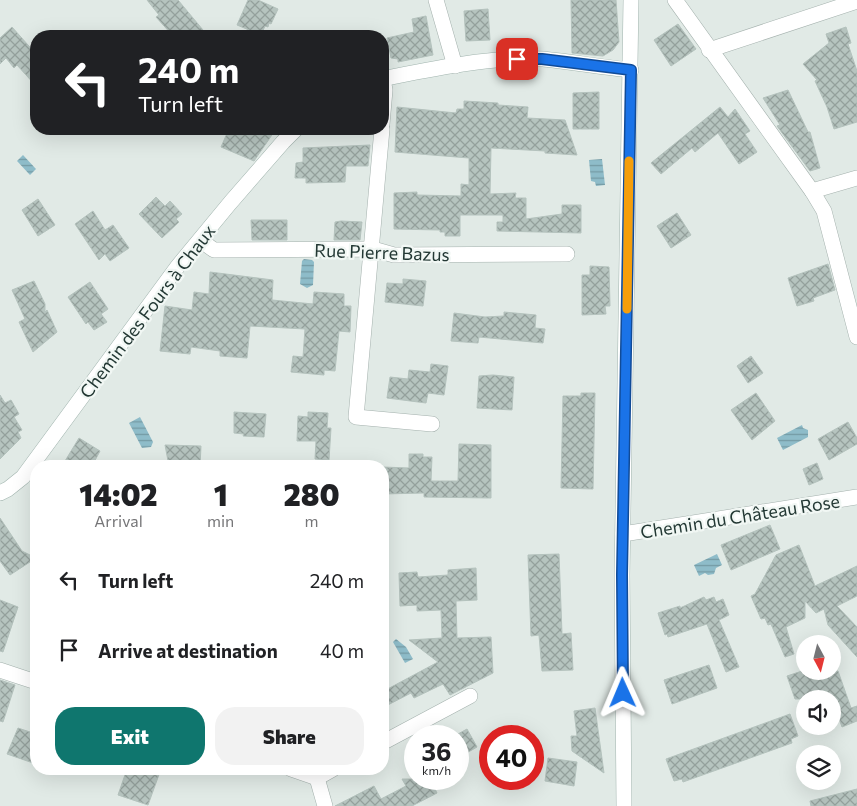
<!DOCTYPE html>
<html lang="en">
<head>
<meta charset="utf-8">
<style>
  body { margin:0; font-family:Commissioner,sans-serif; background:#f2f2f2; color:#202124; height:100vh; display:flex; flex-direction:column; font-size:19px; white-space:nowrap }
  * { box-sizing:border-box; margin:0 }
  p { font-size:16px; color:#757577 }
  .icon { flex:none; width:28px; height:28px; fill:none; stroke:currentColor; stroke-width:2; stroke-linecap:round; stroke-linejoin:round }
  .map { position:relative; flex:1; overflow:hidden }
  .details { position:absolute; left:30px; top:460px; width:359px; height:315px; display:flex; flex-direction:column; background:#fff; border-radius:20px; box-shadow:0 5px 20px #0002 }
  .details>* { flex:none }
  .top-card { position:absolute; left:30px; top:30px; width:359px; height:105px; border-radius:20px; box-shadow:0 5px 20px #0002; background:#202124; color:#fff; overflow:hidden }
  .needle { width:32px; rotate:173deg }
  .tools { position:absolute; left:796px; top:635px; display:grid; gap:10px }
  .tools a { display:grid; place-items:center; width:45px; height:45px; border-radius:50%; background:#fff; box-shadow:0 5px 20px #0002; font-size:25px }
  .speed { position:absolute; left:404px; top:725px; display:flex; gap:10px; font-size:25px; font-weight:700; text-align:center }
  .speed>* { display:grid; place-content:center; width:65px; height:65px; border-radius:50%; background:#fff; box-shadow:0 5px 20px #0002; line-height:1 }
  .speed small { font-size:12px; font-weight:400 }
  .speed .limit { border:8px solid #d22; background:#fff; color:#111 }
  .pin { position:absolute; display:grid; place-items:center; width:42px; height:42px; color:#fff; margin:-21px; border-radius:10px; box-shadow:0 2px 8px #0006 }
  .me { position:absolute; width:55px; margin:-28px; rotate:359deg; stroke-linejoin:round; filter:drop-shadow(0 0 4px #0008) }
  .turn { display:flex; align-items:center; gap:18px; height:105px; padding:0 25px; font-size:22px }
  .turn .icon { width:65px; height:65px; stroke-width:2.5 }
  .turn b { display:block; font-size:35px; line-height:42px }
  .eta { display:flex; justify-content:space-evenly; align-items:center; height:85px; text-align:center }
  .eta b { font-size:30px; font-weight:800; line-height:35px }
  .cta { display:flex; gap:10px; margin-top:auto; padding:10px 25px }
  .cta a { flex:1; height:58px; border-radius:20px; background:#0f766e; color:#fff; font-size:20px; font-weight:800; line-height:58px; text-align:center }
  .cta a+a { background:#f2f2f2; color:#202124 }
  ul { padding:0; list-style:none }
  li { display:flex; align-items:center; gap:15px; height:70px; padding:0 25px }
  li div { flex:1 }
  li b { display:block; font-size:19px }
  li em { font-style:normal }
  .map>svg:first-child { display:block }
  .water { fill:url(#water-rules) }
  .building { fill:url(#building-cross-hatch); stroke:#b4c2bd }
  .lines { fill:none; stroke-linecap:round; stroke-linejoin:round }
  .street-casing { stroke:#a4b1ad; stroke-width:16 }
  .secondary-casing { stroke:#a1b4ae; stroke-width:16 }
  .street { stroke:#fff; stroke-width:15 }
  .secondary { stroke:#fff; stroke-width:15 }
  .route-casing { stroke:#114b97; stroke-width:12 }
  .route { stroke:#1a73e8; stroke-width:9 }
  .slow { stroke:#f59e0b; stroke-width:9 }
  .labels { text-anchor:middle; dominant-baseline:central; stroke-width:4.5; stroke-linejoin:round; paint-order:stroke }
  .street-label { font-size:18px; fill:#233834; stroke:#f1f7f4 }
</style>
</head>
<body>
<div class="map">
<svg width="857" height="806" viewBox="0 0 857 806">
  <defs>
    <pattern id="water-rules" width="6" height="5" patternUnits="userSpaceOnUse" patternTransform="scale(1.25)"><rect width="6" height="5" fill="#8ebcc9"/><path d="M0 2.5h6" fill="none" stroke="#749aa4"/></pattern>
    <pattern id="building-cross-hatch" width="8" height="8" patternUnits="userSpaceOnUse" patternTransform="scale(1.25)"><rect width="8" height="8" fill="#b6c4bf"/><path d="M0 0l8 8M0 8l8-8" fill="none" stroke="#94a09c"/></pattern>
  </defs>
  <rect width="100%" height="100%" fill="#e1eae6"/>
  <g class="water">
    <path d="M23,155L36,169L30,175L17,161Z"/>
    <path d="M602,159L605,185L596,186L595,182L591,181L589,160Z"/>
    <path d="M304,259L312,260L314,262L313,285L307,288L300,284L302,261Z"/>
    <path d="M140,417L153,442L151,447L142,448L129,423Z"/>
    <path d="M802,425L803,428L808,430V437L783,450L777,438Z"/>
    <path d="M717,554L722,565L716,568L714,574L708,575L705,573L699,576L694,565Z"/>
    <path d="M396,639L406,647L413,659L405,663L393,642Z"/>
  </g>
  <g class="building">
    <path d="M147,0H178L208,36H173L156,17L159,15Z"/>
    <path d="M248,0H258L278,9L271,24L269,23L268,27L265,26L261,35L237,25Z"/>
    <path d="M571,0H616L619,42L613,50L603,56L572,53Z"/>
    <path d="M488,9L490,40L466,41L464,11Z"/>
    <path d="M426,16L433,55L398,62V59L391,58L387,38L414,32L412,19Z"/>
    <path d="M678,24L696,49L671,66L654,40Z"/>
    <path d="M12,27L36,54V86L17,65L14,68L6,58L0,64V38Z"/>
    <path d="M846,27L851,43L848,44L857,71V122L834,129L827,107L815,81L817,80L803,64L829,43L826,34Z"/>
    <path d="M788,90L808,132H810L820,168L810,171L777,126L780,125L763,98Z"/>
    <path d="M599,92V129H573V93Z"/>
    <path d="M464,101L498,103V105L528,107L527,118L565,120L577,155L545,153V151L491,148L490,194L516,193L515,198H526V219L562,214V205H581V233L497,231V222H503V215H460V236H445V232H440V230L394,229V193L417,192V195L461,196V184L469,185V158L395,152L397,107L456,113L457,109H464Z"/>
    <path d="M720,107L728,117L735,109L750,131L745,134L757,152L739,164L718,133L695,152L692,148L661,174L651,163Z"/>
    <path d="M229,129H276L254,161L221,147Z"/>
    <path d="M370,145L368,166H346L345,182L306,183V178H295L296,163L303,162V148Z"/>
    <path d="M156,197L165,206L170,201L182,214L176,219L179,222L162,238L139,214Z"/>
    <path d="M38,199L55,225L38,236L22,210Z"/>
    <path d="M93,211L105,230L113,225L129,248L110,261L105,254L99,260L75,224Z"/>
    <path d="M677,213L691,235L671,248L657,226Z"/>
    <path d="M251,220H287V240H252Z"/>
    <path d="M341,221L362,222L360,240H334L335,222Z"/>
    <path d="M828,264L835,290L813,298L814,301L797,306L788,278Z"/>
    <path d="M590,266L609,267L610,306H605L606,314L582,315V275H590Z"/>
    <path d="M210,272L273,280L272,300L313,304L314,292L344,294V306H351L350,332L339,331L335,371L324,370V375L291,372L293,356L303,357L305,329L250,326L247,358L220,356V351L191,347L190,354L160,351L165,306L192,310L194,292L209,294Z"/>
    <path d="M403,279L426,281L423,306L385,302L387,283L403,284Z"/>
    <path d="M34,281L45,304V312L47,310L57,332L33,352L19,322L25,319L12,290Z"/>
    <path d="M90,282L108,309L101,314L107,322L94,330L88,322L86,324L68,297Z"/>
    <path d="M504,312L536,315L535,328L545,329L543,343L479,337L478,343L451,341L454,313L485,317L504,316Z"/>
    <path d="M751,356L763,373L748,383L737,366Z"/>
    <path d="M431,364L448,366L444,395L428,393L426,403L387,398L390,377L408,379L409,370L430,372Z"/>
    <path d="M493,375L514,377L512,410L477,408L479,376Z"/>
    <path d="M581,393H595L593,489L561,488L563,396H581Z"/>
    <path d="M756,393L775,421L752,440L731,410Z"/>
    <path d="M0,395L5,403L11,400L19,414L14,417L22,430L18,432L21,438L0,459Z"/>
    <path d="M234,412L266,414L264,437L243,436L244,434L234,433Z"/>
    <path d="M308,412L328,413L327,428H331L329,460L315,459L316,441H297L298,416L308,417Z"/>
    <path d="M848,422L857,438V444L829,460L818,439Z"/>
    <path d="M79,438L100,451L92,466H62Z"/>
    <path d="M459,444L491,445V498L424,497V493L382,494V467L409,468V454H423V457H432L431,481H458Z"/>
    <path d="M165,445L201,446L200,466H169Z"/>
    <path d="M817,463L823,479L809,485L803,469Z"/>
    <path d="M0,518L22,551L36,558L10,575L0,561Z"/>
    <path d="M770,525L780,549L731,570L721,545Z"/>
    <path d="M799,545L815,586L857,566V596L837,606L857,627V657L828,625L824,609L816,613L805,601V618L786,627L794,654L785,657L771,624L768,625L765,618L761,619L751,596L755,594L776,555Z"/>
    <path d="M559,554L562,634L571,633L573,670L542,671L539,635L531,636L528,555Z"/>
    <path d="M476,568L477,600L456,601L457,638L491,637L493,673L450,695L443,684L414,698L411,693L382,708V692L438,662L409,640L442,638L441,610L417,611V605L400,606L399,573L417,572L418,577L448,575V570Z"/>
    <path d="M704,597L706,600L714,597L716,602L723,599L729,615L719,620L739,667L726,672L707,624L668,637L667,634L665,635L658,613L680,606V608Z"/>
    <path d="M0,600L18,607L3,652L0,651Z"/>
    <path d="M709,665L717,688L672,704L664,680Z"/>
    <path d="M802,671H838L851,708L857,706V721L842,727L832,699H795L787,676Z"/>
    <path d="M0,680L15,685L3,722L0,721Z"/>
    <path d="M595,708L604,773L572,751L571,736H577L574,711Z"/>
    <path d="M790,714L798,736L791,739L792,743L683,782L682,779L674,781L666,759Z"/>
    <path d="M18,728L36,734V764L7,754Z"/>
    <path d="M467,729L477,747L458,758V734Z"/>
    <path d="M548,758L577,762L574,786L545,781Z"/>
    <path d="M127,769H161L148,805L118,795Z"/>
    <path d="M402,779H430L437,793L412,806H335L374,786L381,799L406,786Z"/>
    <path d="M857,789V806H811L810,801Z"/>
  </g>
  <g class="lines">
    <defs>
      <g id="street">
        <path d="M436,0L455,66"/>
        <path d="M675,0L812,191L824,211L857,337"/>
        <path d="M709,50L857,1"/>
        <path d="M382,124L385,90L383,79"/>
        <path d="M382,129L356,417L432,424"/>
        <path d="M812,191L857,178"/>
        <path d="M200,240L214,250L373,249L394,255L567,254"/>
        <path d="M623,534L857,497"/>
        <path d="M0,670L36,682"/>
        <path d="M382,743L470,696"/>
        <path d="M291,769L317,778"/>
        <path d="M317,778L325,806"/>
        <path d="M317,778L333,769"/>
      </g>
      <g id="secondary">
        <path d="M382,79C430,69 495,56 543,59C572,62 601,67 631,70"/>
        <path d="M0,493L8,489L23,477L178,266L230,203L283,142L296,129"/>
        <path d="M624,806L622,575L631,0"/>
      </g>
    </defs>
    <use href="#street" class="street-casing"/>
    <use href="#secondary" class="secondary-casing"/>
    <use href="#street" class="street"/>
    <use href="#secondary" class="secondary"/>
  </g>
  <g class="lines">
    <defs>
      <path id="route" d="M517,59H542L631,70L622,575L623,693"/>
    </defs>
    <use href="#route" class="route-casing"/>
    <use href="#route" class="route"/>
    <path class="slow" d="M627,309L629,161"/>
  </g>
  <g class="labels">
    <g class="street-label">
      <text transform="translate(382 252) rotate(2)">Rue Pierre Bazus</text>
      <text transform="translate(147 311) rotate(-53)">Chemin des Fours à Chaux</text>
      <text transform="translate(740 516) rotate(-9)">Chemin du Château Rose</text>
    </g>
  </g>
</svg>
<div class="tools">
<a><svg class="needle" viewBox="-14 -14 28 28"><path d="M0-13l5 13h-10z" fill="#e53935"/><path d="M0 13l5-13h-10z" fill="#757577"/></svg></a>
<a><svg class="icon" aria-label="sound" viewBox="0 0 24 24"><path d="M4 9h4l5-4v14l-5-4H4zM17 9q2 3 0 6"/></svg></a>
<a><svg class="icon" aria-label="layers" viewBox="0 0 24 24"><path d="M12 4l9 5-9 5-9-5zM3 14l9 5 9-5"/></svg></a>
</div>
<div class="speed"><div>36<small>km/h</small></div><div class="limit">40</div></div>
<div class="pin" style="left:517px;top:59px;background:#d93025"><svg class="icon" aria-label="arrive" viewBox="0 0 24 24"><path d="M6 21V4h12l-3 4 3 4H6"/></svg></div>
<svg class="me" style="left:623px;top:693px" viewBox="-20 -20 40 40"><path d="M0-17L14 15 0 8-14 15z" fill="#1a73e8" stroke="#fff" stroke-width="4"/></svg>
<div class="top-card">
<div class="turn"><svg class="icon" aria-label="left" viewBox="0 0 24 24"><path d="M17 20v-9H6M10 6l-5 5 5 5"/></svg><div><b>240 m</b>Turn left</div></div>
</div>
<section class="details">
<div class="eta">
<div><b>14:02</b><p>Arrival</p></div>
<div><b>1</b><p>min</p></div>
<div><b>280</b><p>m</p></div>
</div>
<ul>
<li><svg class="icon" aria-label="left" viewBox="0 0 24 24"><path d="M17 20v-9H6M10 6l-5 5 5 5"/></svg><div><b>Turn left</b></div><em>240 m</em></li>
<li><svg class="icon" aria-label="arrive" viewBox="0 0 24 24"><path d="M6 21V4h12l-3 4 3 4H6"/></svg><div><b>Arrive at destination</b></div><em>40 m</em></li>
</ul>
<div class="cta"><a>Exit</a><a>Share</a></div>
</section>
</div>
</body>
</html>
